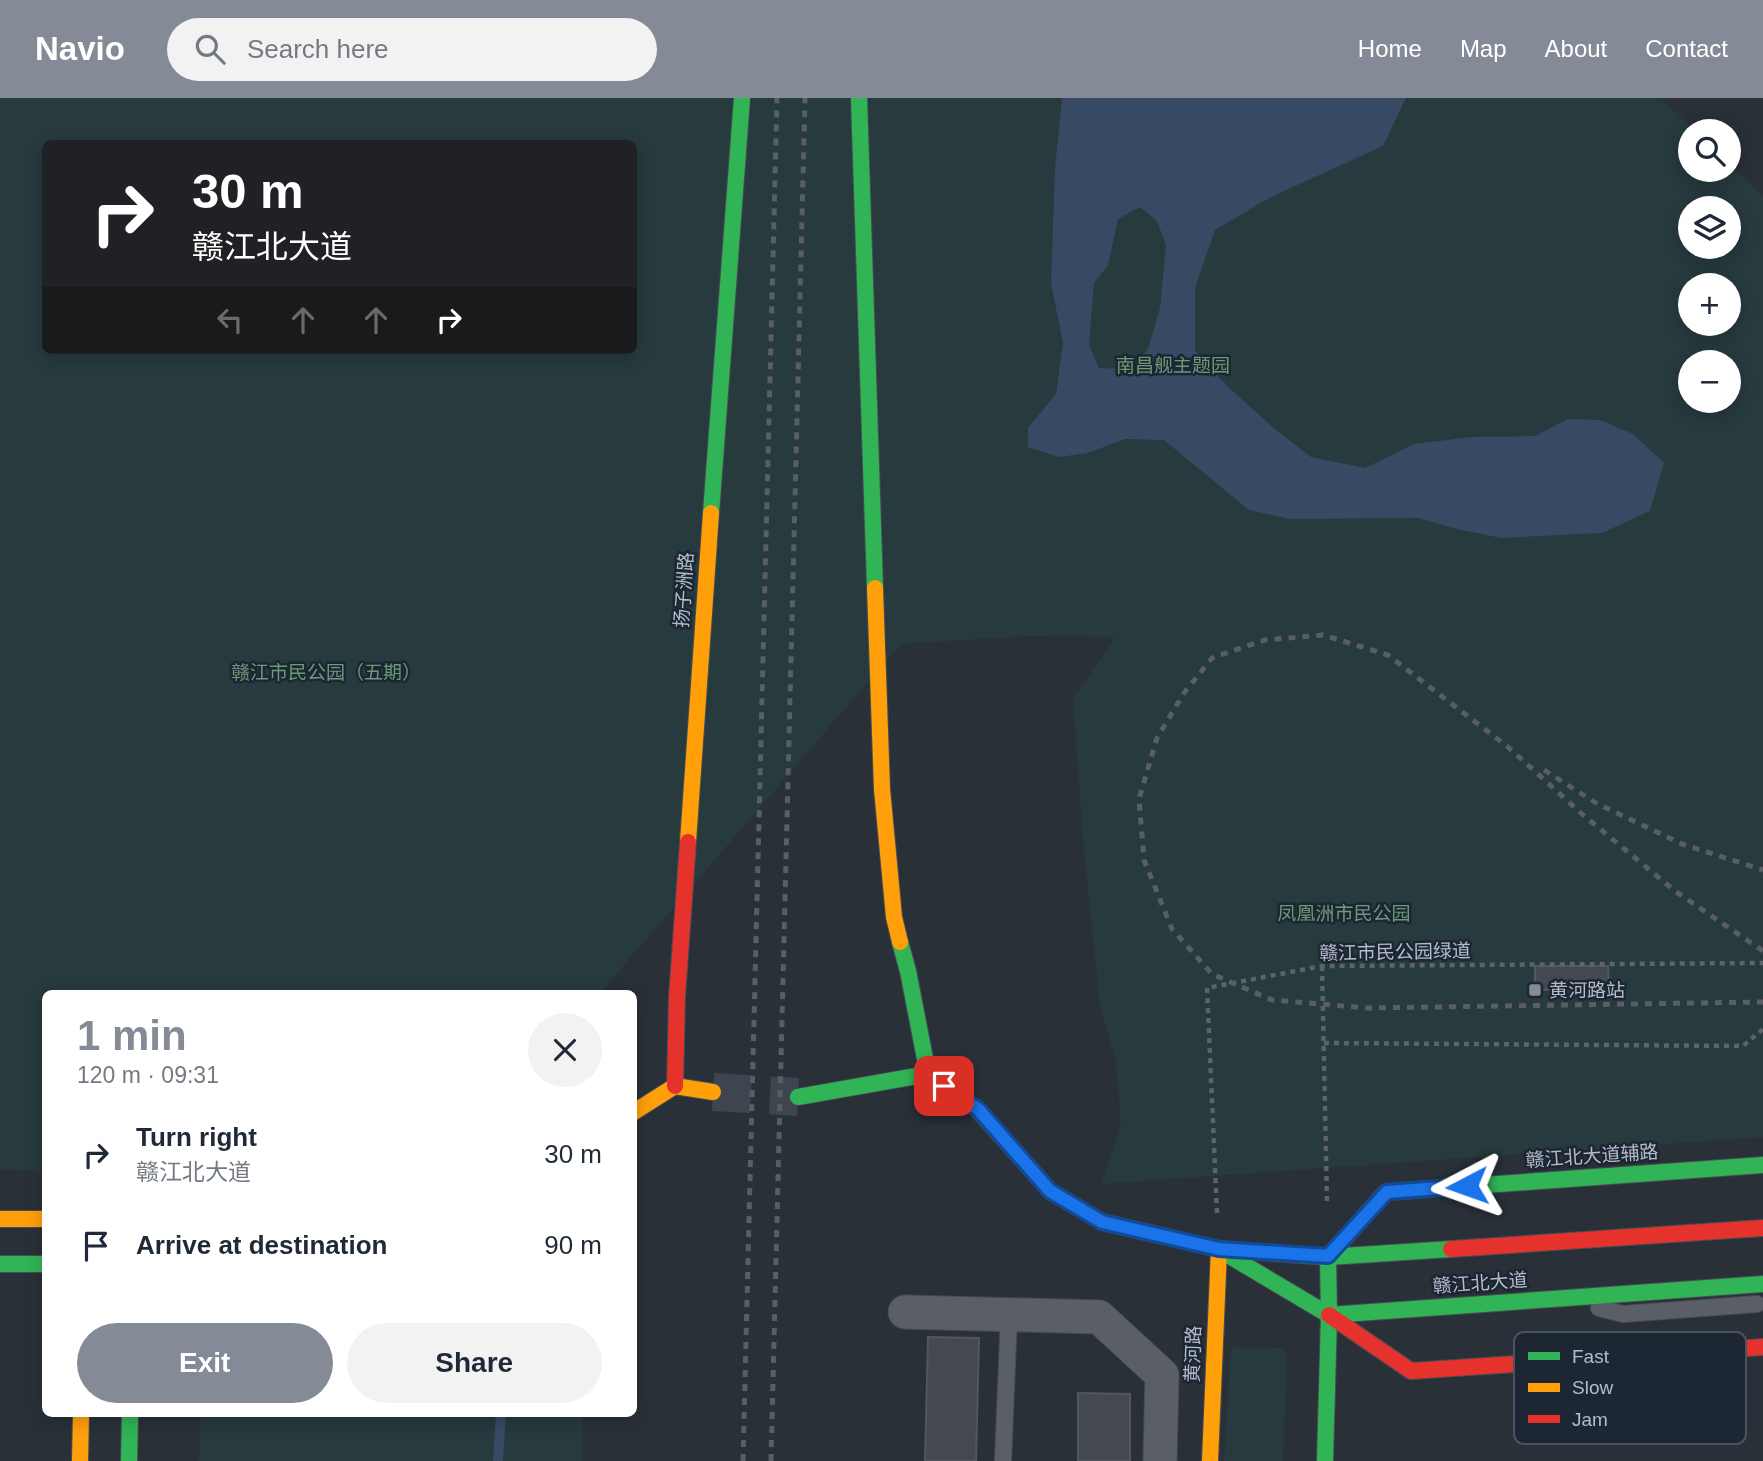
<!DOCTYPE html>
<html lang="en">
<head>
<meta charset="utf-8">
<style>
  body { margin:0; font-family:Arial,"Noto Sans SC",sans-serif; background:#f2f2f3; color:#1f2937; height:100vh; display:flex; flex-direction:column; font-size:26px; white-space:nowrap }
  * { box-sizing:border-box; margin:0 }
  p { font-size:23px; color:#747a83 }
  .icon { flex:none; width:38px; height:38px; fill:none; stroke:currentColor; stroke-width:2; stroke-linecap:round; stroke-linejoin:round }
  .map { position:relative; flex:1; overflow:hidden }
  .drawer { position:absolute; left:42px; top:892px; width:595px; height:427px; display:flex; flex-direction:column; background:#fff; border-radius:10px; box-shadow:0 4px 18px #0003 }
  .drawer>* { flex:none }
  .hud { position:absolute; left:42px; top:42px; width:595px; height:214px; border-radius:10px; box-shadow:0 4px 18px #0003; background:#202124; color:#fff; overflow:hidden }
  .controls { position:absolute; left:1678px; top:21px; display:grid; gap:14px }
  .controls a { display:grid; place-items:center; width:63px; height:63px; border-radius:50%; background:#fff; box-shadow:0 4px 18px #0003; font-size:35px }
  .pin { position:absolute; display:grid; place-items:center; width:60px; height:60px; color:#fff; margin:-30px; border-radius:14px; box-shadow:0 4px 10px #0006 }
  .me { position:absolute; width:77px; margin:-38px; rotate:266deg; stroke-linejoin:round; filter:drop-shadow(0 0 5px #0008) }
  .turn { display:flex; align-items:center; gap:24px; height:147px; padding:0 35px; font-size:32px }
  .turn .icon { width:91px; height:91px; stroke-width:2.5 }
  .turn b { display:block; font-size:49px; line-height:60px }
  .lanes { display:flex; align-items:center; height:66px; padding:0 35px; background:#0003; justify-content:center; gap:35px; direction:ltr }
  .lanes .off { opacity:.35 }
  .round { display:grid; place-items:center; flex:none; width:74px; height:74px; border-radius:37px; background:#f2f2f3 }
  .headline { display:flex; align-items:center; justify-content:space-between; height:119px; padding:0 35px }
  h1 { font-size:42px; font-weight:800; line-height:52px; color:#848b96 }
  .primary-button { display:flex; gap:14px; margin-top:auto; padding:14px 35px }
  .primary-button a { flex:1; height:80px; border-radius:42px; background:#848b96; color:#fff; font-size:28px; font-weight:800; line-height:80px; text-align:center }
  .primary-button a+a { background:#f2f2f3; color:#1f2937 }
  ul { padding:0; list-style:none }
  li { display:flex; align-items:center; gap:21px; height:91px; padding:0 35px }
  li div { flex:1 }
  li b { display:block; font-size:26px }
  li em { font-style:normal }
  header { display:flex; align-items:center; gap:42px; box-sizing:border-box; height:98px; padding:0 35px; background:#848b96; color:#fff }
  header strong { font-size:33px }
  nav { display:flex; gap:38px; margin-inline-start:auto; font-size:24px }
  .search { width:490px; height:63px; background:#f2f2f3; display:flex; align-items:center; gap:18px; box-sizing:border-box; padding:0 24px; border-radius:38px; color:#747a83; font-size:26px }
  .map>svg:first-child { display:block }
  .green { fill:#273a3e; fill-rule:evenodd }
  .water { fill:#384963; fill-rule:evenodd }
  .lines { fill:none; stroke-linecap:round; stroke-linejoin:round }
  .stream { stroke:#384963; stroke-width:10 }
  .building { fill:#444950; stroke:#52575f; stroke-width:2 }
  .secondary-tunnel { stroke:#3f454e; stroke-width:38; stroke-dasharray:38 19; stroke-linecap:butt }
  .lane-casing { stroke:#484c53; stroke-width:18 }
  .street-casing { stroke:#484c53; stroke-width:35 }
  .fast-casing { stroke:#484c53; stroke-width:18 }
  .slow-casing { stroke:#484c53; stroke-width:18 }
  .jam-casing { stroke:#484c53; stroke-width:18 }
  .path { stroke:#5d636a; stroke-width:4.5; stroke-dasharray:5 5; stroke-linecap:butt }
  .lane { stroke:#5a5e66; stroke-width:16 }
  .street { stroke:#5a5e66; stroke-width:33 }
  .fast { stroke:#30b455; stroke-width:16 }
  .slow { stroke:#ff9f0a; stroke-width:16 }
  .jam { stroke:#e5322d; stroke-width:16 }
  .rail { stroke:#595d64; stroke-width:5; stroke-dasharray:7 7; stroke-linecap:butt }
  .route-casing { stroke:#114b97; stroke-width:18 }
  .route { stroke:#1a73e8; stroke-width:12 }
  .poi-dot { fill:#848b96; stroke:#1d2633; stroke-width:2.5 }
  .labels { text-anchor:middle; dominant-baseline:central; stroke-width:5; stroke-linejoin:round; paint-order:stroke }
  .park-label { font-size:19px; fill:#6b9a76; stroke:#1d2633 }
  .street-label { font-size:19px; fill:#b4bcc9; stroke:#1d2633 }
  .poi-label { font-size:19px; fill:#b4bcc9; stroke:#1d2633; text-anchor:start }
  .key { fill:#1d2633; stroke:#4a5360; stroke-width:2 }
  .key-label { font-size:19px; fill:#b4bcc9 }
</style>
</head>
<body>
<header>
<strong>Navio</strong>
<div class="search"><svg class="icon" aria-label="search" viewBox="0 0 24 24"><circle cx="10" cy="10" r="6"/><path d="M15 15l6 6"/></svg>Search here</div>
<nav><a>Home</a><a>Map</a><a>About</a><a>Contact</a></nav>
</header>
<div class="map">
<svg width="1763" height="1363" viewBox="0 0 1763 1363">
  <rect width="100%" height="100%" fill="#2a3038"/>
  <g class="green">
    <path d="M0,0H1661L1696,33H1690V72H1729V65L1763,98V1039L1101,1086L1121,1025L1116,964L1100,907L1083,742L1073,601L1115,539L1027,538L901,546L599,896H46L45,1074L0,1071ZM46,46H634V252H46ZM1690,110H1729V149H1690ZM1690,187H1729V226H1690ZM1690,264H1729V303H1690Z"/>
    <path d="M1231,1249L1281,1250L1287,1259L1283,1363H1224Z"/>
    <path d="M201,1316H583L582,1363H199Z"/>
  </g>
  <path class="water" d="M1062,0H1406L1383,48L1269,100L1215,132L1195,190V252L1225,286L1276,332L1311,359L1365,370L1414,346L1471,339L1535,338L1568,321L1600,322L1633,336L1664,365L1650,413L1602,435L1501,440L1457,431L1418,420L1290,421L1249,412L1164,342L1125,341L1088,355L1059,359L1028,349V330L1056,296L1063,245L1051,185L1055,70ZM1140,109L1157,123L1166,147L1160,210L1148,251L1129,271L1099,270L1089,247L1094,185L1108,167L1118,121Z"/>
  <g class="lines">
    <path class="stream" d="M498,1363L501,1316"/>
  </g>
  <g class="building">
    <path d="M1535,868H1608L1609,891L1535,892Z"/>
    <path d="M928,1239L979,1240L976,1363H925Z"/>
    <path d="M1078,1295L1130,1296V1363H1078Z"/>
  </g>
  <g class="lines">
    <path class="secondary-tunnel" d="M713,994L798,999"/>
    <defs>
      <g id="lane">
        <path d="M1599,1210L1623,1216L1757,1206"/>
        <path d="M1003,1363L1009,1217"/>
      </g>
      <path id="street" d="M905,1214L1099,1219L1162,1277L1160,1363"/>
      <g id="fast">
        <path d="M859,0L875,490"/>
        <path d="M711,415L742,0"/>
        <path d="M900,844L908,873L928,976"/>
        <path d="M798,999L928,976L977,1011L1050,1093L1102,1124L1219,1151L1328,1159L1451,1151"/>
        <path d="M1223,1154L1329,1217L1763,1186"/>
        <path d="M0,1166H46"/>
        <path d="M129,1363L130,1316"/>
        <path d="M1325,1363L1329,1217L1328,1159L1386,1094L1763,1067"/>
      </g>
      <g id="slow">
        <path d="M875,490L882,691L894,819L900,844"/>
        <path d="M688,744L711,415"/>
        <path d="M634,1014L675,988L713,994"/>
        <path d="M0,1121H46"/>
        <path d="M80,1363L81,1316"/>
        <path d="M1210,1363L1219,1151"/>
      </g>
      <g id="jam">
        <path d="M675,988L677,899L688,744"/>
        <path d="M1451,1151L1763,1130"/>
        <path d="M1329,1217L1411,1273L1763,1249"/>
      </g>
    </defs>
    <use href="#lane" class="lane-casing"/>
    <use href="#street" class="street-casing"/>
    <use href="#fast" class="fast-casing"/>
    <use href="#slow" class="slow-casing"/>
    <use href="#jam" class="jam-casing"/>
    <g class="path">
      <path d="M1322,868L1327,1105"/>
      <path d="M1324,945L1743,948L1763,931"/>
      <path d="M1217,1115L1207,890L1322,868L1763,865"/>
    </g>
    <use href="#lane" class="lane"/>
    <use href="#street" class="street"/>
    <use href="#fast" class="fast"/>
    <use href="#slow" class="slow"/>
    <use href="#jam" class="jam"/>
    <g class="rail">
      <path d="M1544,672L1596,705L1682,746L1763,772"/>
      <path d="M1763,853L1675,793L1582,716L1508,649L1388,557L1323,537L1265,542L1212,560L1184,595L1157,640L1139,701L1144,762L1172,831L1212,876L1272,902L1368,910L1763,904"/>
      <path d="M743,1363L777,0"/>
      <path d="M771,1363L805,0"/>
    </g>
  </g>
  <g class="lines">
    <defs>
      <path id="route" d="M944,988L978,1011L1050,1093L1102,1124L1219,1151L1328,1158L1387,1094L1467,1088"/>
    </defs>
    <use href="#route" class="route-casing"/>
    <use href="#route" class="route"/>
  </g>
  <rect class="poi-dot" x="1528" y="885" width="14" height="14" rx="3.5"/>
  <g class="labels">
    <g class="park-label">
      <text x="1173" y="267">南昌舰主题园</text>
      <text x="326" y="574">赣江市民公园（五期）</text>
      <text x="1344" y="815">凤凰洲市民公园</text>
    </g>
    <g class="street-label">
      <text transform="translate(684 492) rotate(-86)">扬子洲路</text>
      <text transform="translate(1395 854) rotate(-1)">赣江市民公园绿道</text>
      <text transform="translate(1592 1058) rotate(-4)">赣江北大道辅路</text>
      <text transform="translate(1480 1185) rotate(-4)">赣江北大道</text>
      <text transform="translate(1193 1256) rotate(-88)">黄河路</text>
    </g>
    <g class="poi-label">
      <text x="1549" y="892">黄河路站</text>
    </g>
  </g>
  <rect x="1514" y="1234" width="232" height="112" rx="10" class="key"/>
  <rect x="1528" y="1254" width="32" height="8" fill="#30b455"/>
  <rect x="1528" y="1285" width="32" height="9" fill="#ff9f0a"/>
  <rect x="1528" y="1317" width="32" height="8" fill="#e5322d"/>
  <g class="key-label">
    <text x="1572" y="1265">Fast</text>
    <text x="1572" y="1296">Slow</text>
    <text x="1572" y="1328">Jam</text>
  </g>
</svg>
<div class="controls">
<a><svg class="icon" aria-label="search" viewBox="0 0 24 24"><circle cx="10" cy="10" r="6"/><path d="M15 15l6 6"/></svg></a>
<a><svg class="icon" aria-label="layers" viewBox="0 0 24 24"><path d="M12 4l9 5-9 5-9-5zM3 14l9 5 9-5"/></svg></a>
<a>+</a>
<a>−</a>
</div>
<div class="pin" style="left:944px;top:988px;background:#d93025"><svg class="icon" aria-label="arrive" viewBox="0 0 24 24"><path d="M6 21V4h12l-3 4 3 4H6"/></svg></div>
<svg class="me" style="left:1467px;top:1088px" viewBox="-20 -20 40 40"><path d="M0-17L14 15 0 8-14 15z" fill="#1a73e8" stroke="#fff" stroke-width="4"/></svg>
<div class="hud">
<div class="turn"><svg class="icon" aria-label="right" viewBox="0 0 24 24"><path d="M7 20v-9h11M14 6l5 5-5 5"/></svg><div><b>30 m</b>赣江北大道</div></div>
<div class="lanes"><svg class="icon off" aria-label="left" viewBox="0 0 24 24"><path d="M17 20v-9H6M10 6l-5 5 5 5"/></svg><svg class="icon off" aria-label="ahead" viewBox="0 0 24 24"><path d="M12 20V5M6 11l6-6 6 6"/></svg><svg class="icon off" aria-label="ahead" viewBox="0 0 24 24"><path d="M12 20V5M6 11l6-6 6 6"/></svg><svg class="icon" aria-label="right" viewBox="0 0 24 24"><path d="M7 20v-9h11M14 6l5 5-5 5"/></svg></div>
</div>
<section class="drawer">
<div class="headline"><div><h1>1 min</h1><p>120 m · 09:31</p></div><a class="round"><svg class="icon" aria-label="close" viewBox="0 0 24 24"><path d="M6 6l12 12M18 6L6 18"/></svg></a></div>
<ul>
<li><svg class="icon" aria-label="right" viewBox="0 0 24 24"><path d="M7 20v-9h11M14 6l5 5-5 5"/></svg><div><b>Turn right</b><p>赣江北大道</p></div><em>30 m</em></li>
<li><svg class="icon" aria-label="arrive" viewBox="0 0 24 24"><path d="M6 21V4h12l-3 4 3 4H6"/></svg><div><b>Arrive at destination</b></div><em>90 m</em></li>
</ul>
<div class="primary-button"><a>Exit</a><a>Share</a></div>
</section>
</div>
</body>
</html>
